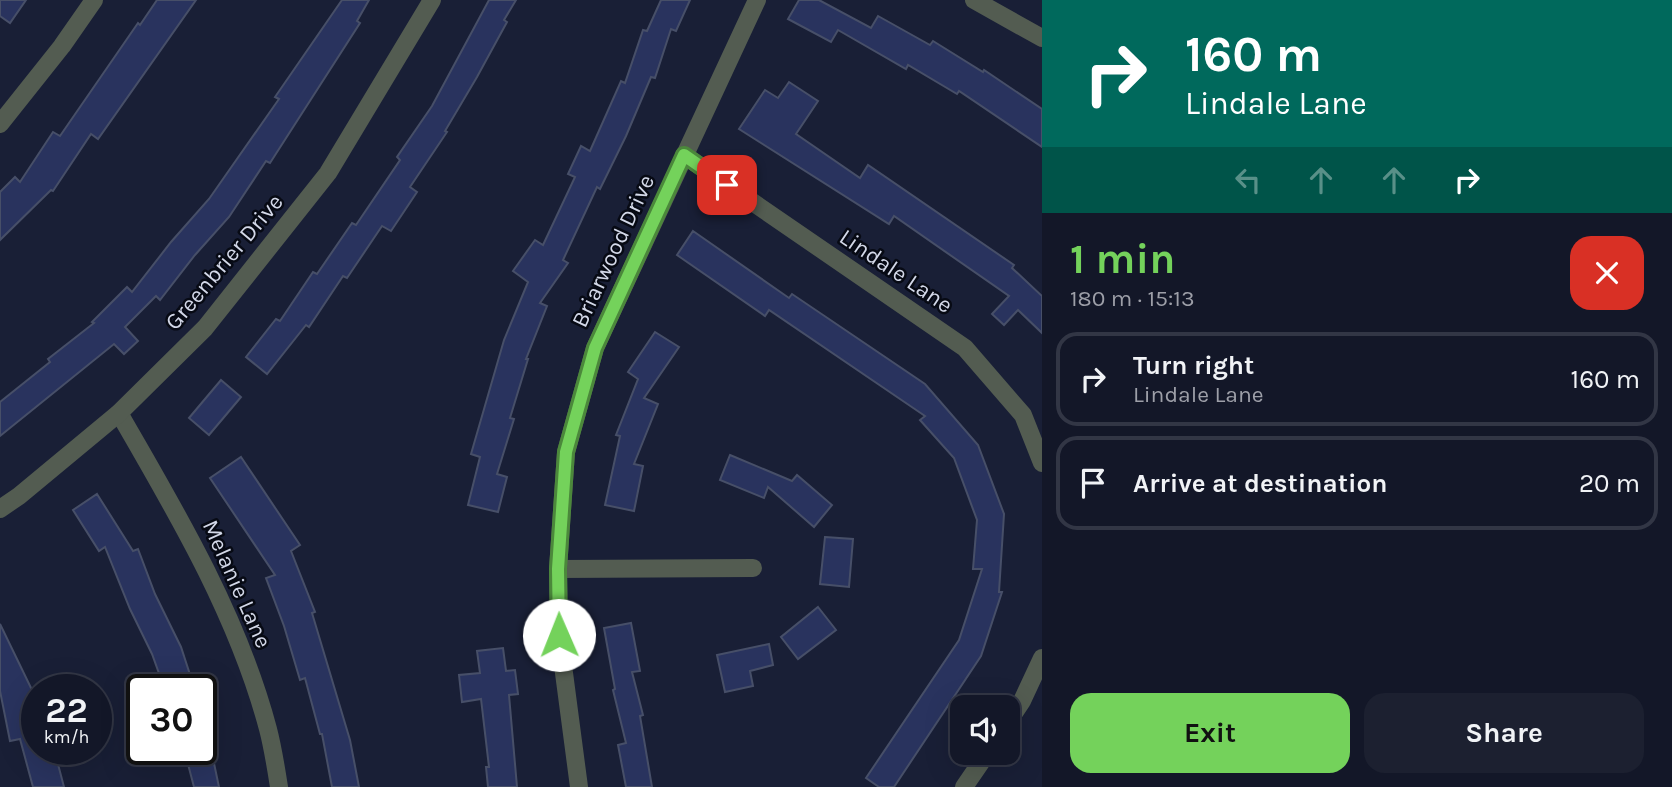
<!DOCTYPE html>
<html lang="en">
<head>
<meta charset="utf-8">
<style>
  body { margin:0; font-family:Karla,sans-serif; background:#1c2030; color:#f1f3f6; height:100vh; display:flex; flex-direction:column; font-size:26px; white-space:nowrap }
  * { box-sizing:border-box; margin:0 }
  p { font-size:23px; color:#9d9fa8 }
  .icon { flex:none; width:38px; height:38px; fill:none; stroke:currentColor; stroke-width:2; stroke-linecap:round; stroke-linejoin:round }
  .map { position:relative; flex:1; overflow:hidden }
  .drawer { display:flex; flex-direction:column; background:#131728; width:630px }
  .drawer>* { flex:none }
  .hud { background:#00695c; color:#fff; overflow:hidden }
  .tools { position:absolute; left:950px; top:695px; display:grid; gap:14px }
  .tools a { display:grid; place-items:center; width:70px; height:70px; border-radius:14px; background:#131728; box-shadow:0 7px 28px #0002,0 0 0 2px #323645; font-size:35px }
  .speed { position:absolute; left:21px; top:674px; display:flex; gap:14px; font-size:35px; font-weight:700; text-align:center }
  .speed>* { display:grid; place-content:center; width:91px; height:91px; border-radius:50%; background:#131728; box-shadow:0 7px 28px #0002,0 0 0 2px #323645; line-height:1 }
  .speed small { font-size:18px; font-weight:400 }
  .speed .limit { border:4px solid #111; border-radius:10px; background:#fff; color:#111 }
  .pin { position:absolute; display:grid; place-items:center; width:60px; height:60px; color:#fff; margin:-30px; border-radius:14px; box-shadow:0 4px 10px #0006 }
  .me { position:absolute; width:77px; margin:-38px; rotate:359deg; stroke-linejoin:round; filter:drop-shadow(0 0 5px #0008) }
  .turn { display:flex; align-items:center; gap:24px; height:147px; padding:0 28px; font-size:32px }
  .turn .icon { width:91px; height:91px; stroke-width:2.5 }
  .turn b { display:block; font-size:49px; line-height:60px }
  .lanes { display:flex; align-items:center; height:66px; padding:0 28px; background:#0003; justify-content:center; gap:35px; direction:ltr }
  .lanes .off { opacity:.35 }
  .round { display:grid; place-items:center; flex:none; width:74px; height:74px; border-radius:21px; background:#1c2030 }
  .head { display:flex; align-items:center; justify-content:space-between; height:119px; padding:0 28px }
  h1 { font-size:42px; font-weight:700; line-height:52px; color:#74d25b }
  .cta { display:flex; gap:14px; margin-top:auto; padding:14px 28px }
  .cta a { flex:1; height:80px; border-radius:21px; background:#74d25b; color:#111; font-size:28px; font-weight:700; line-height:80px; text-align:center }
  .cta a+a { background:#1c2030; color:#f1f3f6 }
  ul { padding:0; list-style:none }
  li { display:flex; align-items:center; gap:21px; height:94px; margin:0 14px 10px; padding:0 14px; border:4px solid #323645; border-radius:21px }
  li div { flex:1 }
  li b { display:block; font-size:26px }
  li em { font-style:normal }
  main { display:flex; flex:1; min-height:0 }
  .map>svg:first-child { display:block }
  .building { fill:#29335e; stroke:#474f68; stroke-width:2 }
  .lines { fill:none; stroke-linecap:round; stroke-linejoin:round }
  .street { stroke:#535c51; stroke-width:18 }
  .route-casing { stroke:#4b883b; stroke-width:18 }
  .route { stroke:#74d25b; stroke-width:12 }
  .labels { text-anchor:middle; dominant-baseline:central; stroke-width:5; stroke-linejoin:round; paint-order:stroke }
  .street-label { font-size:23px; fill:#d3d8e8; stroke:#070a14 }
</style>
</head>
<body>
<main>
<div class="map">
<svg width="1042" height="787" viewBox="0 0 1042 787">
  <rect width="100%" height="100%" fill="#191f36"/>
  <g class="building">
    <path d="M0,0H26L10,23L0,16Z"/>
    <path d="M157,0H196L98,139L91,134L53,191L51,190L0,240V192L15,177L20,182L53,132L60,136L138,23L140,25Z"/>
    <path d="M342,0H369L357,21L360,23L270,163L266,161L229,217L195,255L160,300L156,296L125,327L138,341L124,354L114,344L0,436V402L50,362L48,359L94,323L92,322L127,287L132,292L171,242L209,199L279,99L275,97Z"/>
    <path d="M489,0H516L504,20L507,22L477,77L445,131L447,132L410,187L417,192L391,231L382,226L347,278L343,276L309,327L306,325L267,374L246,357L276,319L280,321L313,272L317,274L352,223L356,225L400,160L397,157L432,106Z"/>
    <path d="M661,0H690L676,31L671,29L655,78L651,77L626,136L600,189L597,187L563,260L568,263L540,303L547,306L526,359H528L510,418L514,419L497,474L507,477L498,512L468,505L480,457L471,454L504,340L528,282L513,271L535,240L543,245L575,177L568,174L581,146L590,151L621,81L625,83L643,30L647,31Z"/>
    <path d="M799,0H819L871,28L878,16L930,45L933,41L983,72L984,70L1042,109V147L959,91L957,94L908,65L906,69L838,30L831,42L788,19Z"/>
    <path d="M789,82L818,101L796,134L860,178L868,165L1014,265L1012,268L1042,296V333L1018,310L1004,325L992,314L1009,296L894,216L889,224L739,129L765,90L778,98Z"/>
    <path d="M693,231L789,298L792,294L925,384L978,445L1004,514L999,592H1002L981,656L894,787H879L866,778L959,640L982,569H973L977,520L954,458L920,420L925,416L769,310L765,316L677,255Z"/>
    <path d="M655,332L679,347L644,398L658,404L634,464L643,466L634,511L605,505L620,436L616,435L638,379L628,372Z"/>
    <path d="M221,380L241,397L209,435L189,418Z"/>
    <path d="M730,455L792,481L797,475L832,505L814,527L768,487L764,498L720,480Z"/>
    <path d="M241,457L300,545L291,551L315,612L312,613L350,740L359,787H332L322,734H320L305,678L300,680L284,626L266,578L275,575L210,478Z"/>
    <path d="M97,494L133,551L138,549L155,594L181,647L195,690H165L152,654L130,609L105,547L99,551L73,510Z"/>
    <path d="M825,537L853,539L849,587L820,584Z"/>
    <path d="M818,607L836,630L798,659L781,637Z"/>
    <path d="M631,623L640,671L632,672L643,715L640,716L652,787H626L618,745L626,743L613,690L615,689L604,628Z"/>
    <path d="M0,624L32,690L37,689V749H54L64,787H33L20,739L10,741L0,691Z"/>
    <path d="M769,644L773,665L750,671L753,686L725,692L717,655Z"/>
    <path d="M503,648L506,671L515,670L518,694L509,695L517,787H488L486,767H489L481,699L462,702L459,675L480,673L477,651Z"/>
    <path d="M184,749H211L219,787H194Z"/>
  </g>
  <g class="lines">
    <g class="street">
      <path d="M974,0L1042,38"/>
      <path d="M0,124L62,46L94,0"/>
      <path d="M684,155L965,348L1023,415L1042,463"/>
      <path d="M119,413C177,513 238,616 268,729C273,748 276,768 279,787"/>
      <path d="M0,509L19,496L119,413L205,328L328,173L432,0"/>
      <path d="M558,569L753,568"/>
      <path d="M1008,722L1022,701L1042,658"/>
      <path d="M579,787L559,635L558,569L566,452L595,348L757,0"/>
      <path d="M964,787L988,752"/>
    </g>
  </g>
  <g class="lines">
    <defs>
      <path id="route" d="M559,635L558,569L566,452L595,348L684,155L727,185"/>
    </defs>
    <use href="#route" class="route-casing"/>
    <use href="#route" class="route"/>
  </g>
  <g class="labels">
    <g class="street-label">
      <text transform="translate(613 251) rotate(-65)">Briarwood Drive</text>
      <text transform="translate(224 262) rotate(-50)">Greenbrier Drive</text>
      <text transform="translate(896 271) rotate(34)">Lindale Lane</text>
      <text transform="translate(237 584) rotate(66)">Melanie Lane</text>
    </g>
  </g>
</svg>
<div class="tools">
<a><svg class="icon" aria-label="sound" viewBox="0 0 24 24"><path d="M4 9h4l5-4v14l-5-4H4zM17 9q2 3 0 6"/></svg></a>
</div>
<div class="speed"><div>22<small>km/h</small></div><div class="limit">30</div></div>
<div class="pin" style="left:727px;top:185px;background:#d93025"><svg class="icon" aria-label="arrive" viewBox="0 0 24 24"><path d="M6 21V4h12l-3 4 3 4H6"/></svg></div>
<svg class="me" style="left:559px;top:635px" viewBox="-20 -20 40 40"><circle r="19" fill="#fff"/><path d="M0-13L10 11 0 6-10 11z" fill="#74d25b"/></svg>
</div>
<section class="drawer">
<div class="hud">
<div class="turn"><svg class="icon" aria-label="right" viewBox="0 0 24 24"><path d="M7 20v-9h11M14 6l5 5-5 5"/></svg><div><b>160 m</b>Lindale Lane</div></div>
<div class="lanes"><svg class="icon off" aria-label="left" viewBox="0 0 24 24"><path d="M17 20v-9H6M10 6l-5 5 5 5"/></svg><svg class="icon off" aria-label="ahead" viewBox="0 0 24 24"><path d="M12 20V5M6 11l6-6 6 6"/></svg><svg class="icon off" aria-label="ahead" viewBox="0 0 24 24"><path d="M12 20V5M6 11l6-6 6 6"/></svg><svg class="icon" aria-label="right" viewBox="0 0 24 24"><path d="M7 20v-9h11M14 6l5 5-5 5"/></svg></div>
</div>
<div class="head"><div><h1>1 min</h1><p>180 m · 15:13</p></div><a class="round" style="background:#d93025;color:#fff"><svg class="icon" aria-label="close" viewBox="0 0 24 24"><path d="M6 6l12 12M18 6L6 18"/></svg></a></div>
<ul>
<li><svg class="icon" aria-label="right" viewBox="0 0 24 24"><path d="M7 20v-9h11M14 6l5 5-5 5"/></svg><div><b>Turn right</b><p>Lindale Lane</p></div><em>160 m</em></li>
<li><svg class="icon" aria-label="arrive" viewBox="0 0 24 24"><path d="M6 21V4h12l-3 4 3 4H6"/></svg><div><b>Arrive at destination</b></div><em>20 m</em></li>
</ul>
<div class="cta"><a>Exit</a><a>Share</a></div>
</section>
</main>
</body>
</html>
